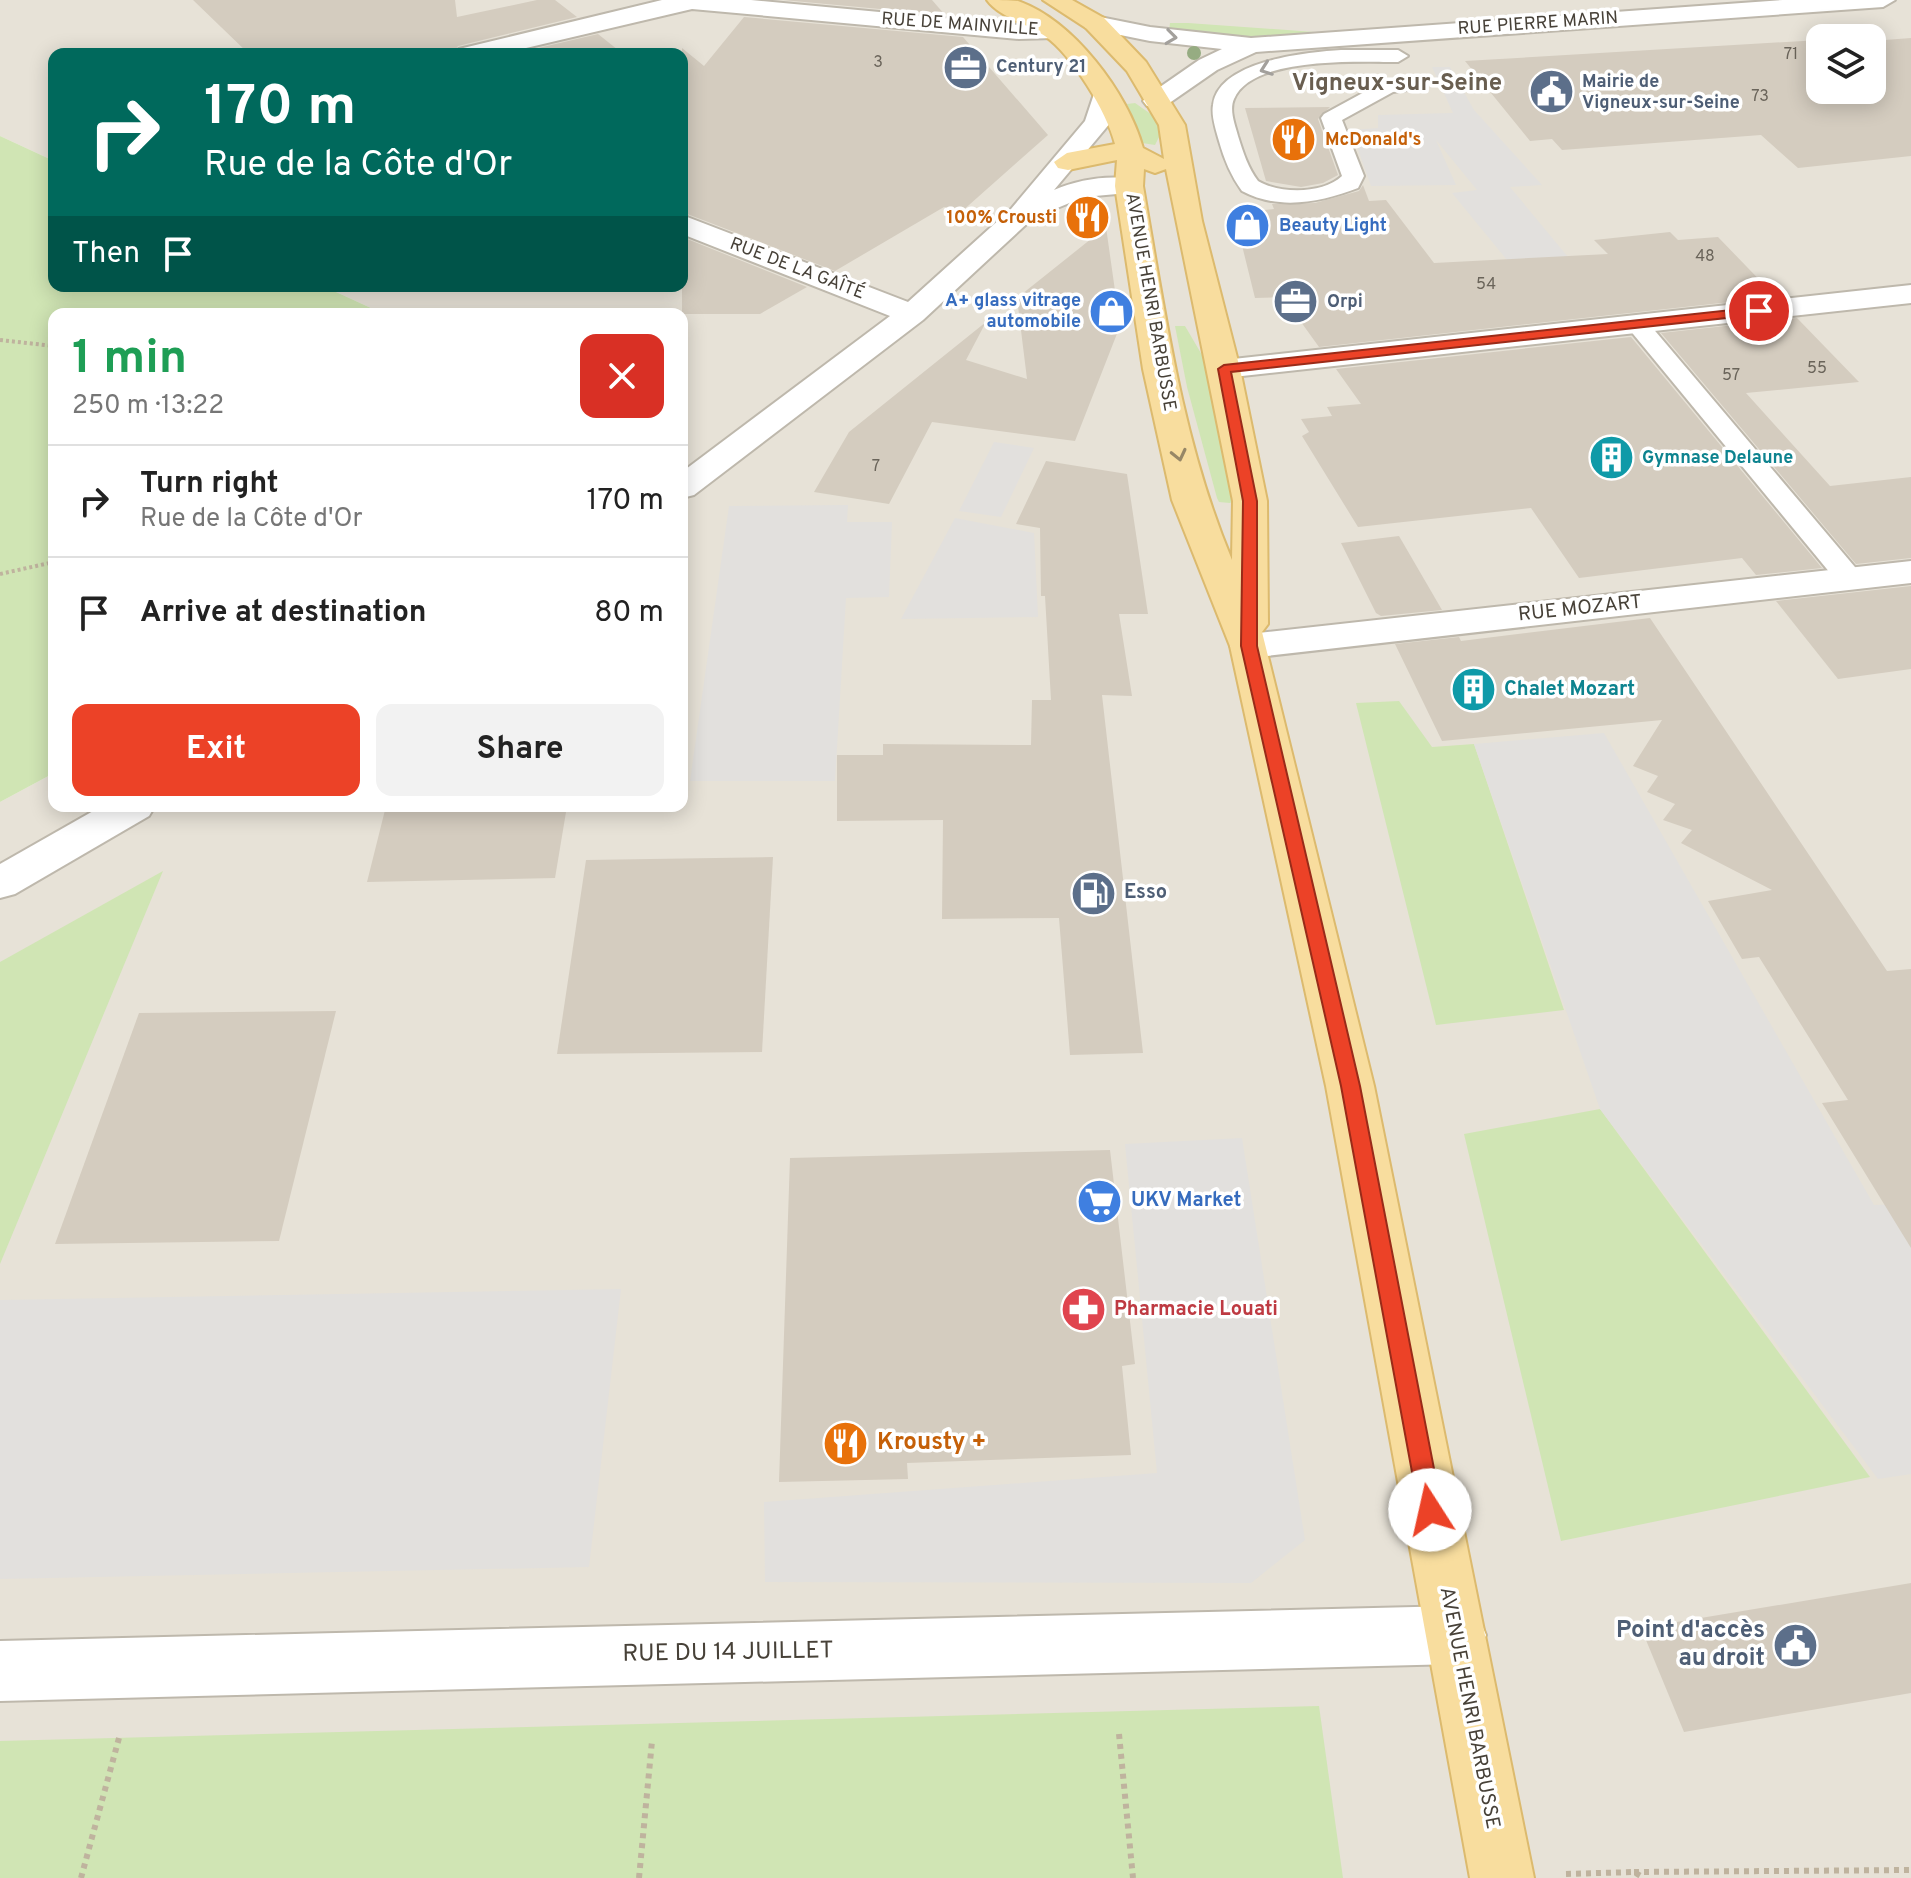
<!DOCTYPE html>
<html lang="en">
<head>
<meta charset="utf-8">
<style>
  body { margin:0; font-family:Overpass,sans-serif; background:#f2f2f2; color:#222; height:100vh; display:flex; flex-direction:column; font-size:30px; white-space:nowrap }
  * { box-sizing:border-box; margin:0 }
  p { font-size:26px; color:#767676 }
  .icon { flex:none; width:44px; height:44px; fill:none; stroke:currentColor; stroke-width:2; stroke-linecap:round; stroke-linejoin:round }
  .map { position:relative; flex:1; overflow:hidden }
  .side { position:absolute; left:48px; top:308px; width:640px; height:504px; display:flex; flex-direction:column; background:#fff; border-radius:16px; box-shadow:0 4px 20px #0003 }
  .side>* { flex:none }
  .guide { position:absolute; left:48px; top:48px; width:640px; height:244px; border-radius:16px; box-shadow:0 4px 20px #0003; background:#00695c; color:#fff; overflow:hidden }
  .tools { position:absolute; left:1806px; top:24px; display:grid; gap:16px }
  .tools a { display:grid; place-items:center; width:80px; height:80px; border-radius:16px; background:#fff; box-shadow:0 4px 20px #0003; font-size:40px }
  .pin { position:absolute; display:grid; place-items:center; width:68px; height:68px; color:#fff; margin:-34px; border:4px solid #fff; border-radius:50%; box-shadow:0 2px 8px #0007 }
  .me { position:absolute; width:88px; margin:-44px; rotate:350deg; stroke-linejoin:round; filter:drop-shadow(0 0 6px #0008) }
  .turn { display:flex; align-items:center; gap:28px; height:168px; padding:0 24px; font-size:36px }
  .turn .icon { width:104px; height:104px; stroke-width:2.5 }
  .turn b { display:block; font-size:56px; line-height:68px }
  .then { display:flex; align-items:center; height:76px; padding:0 24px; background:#0003; gap:16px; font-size:30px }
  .round { display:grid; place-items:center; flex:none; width:84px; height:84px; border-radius:16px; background:#f2f2f2 }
  .summary { display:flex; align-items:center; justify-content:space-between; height:136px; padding:0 24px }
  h1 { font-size:48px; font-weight:700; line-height:60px; color:#1e9e55 }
  .button { display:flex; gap:16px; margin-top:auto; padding:16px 24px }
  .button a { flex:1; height:92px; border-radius:16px; background:#ec4227; color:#fff; font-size:32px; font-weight:700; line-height:92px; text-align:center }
  .button a+a { background:#f2f2f2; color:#222 }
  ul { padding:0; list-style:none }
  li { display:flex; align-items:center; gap:24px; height:112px; padding:0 24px; border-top:2px solid #e0e0e0 }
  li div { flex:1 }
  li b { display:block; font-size:30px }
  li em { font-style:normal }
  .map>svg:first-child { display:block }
  .residential { fill:#e7e2d7; fill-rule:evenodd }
  .green { fill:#d0e5b4 }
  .parking { fill:#e2e0dd }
  .building { fill:#d4ccbf }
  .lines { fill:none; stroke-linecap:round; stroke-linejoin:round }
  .service-casing { stroke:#beb8ac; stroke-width:4 }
  .minor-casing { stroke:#beb8ac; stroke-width:4 }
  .tertiary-casing { stroke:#beb8ac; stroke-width:4 }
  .primary-casing { stroke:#dcba6e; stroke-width:4 }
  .path-far1 { stroke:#bfb39e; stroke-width:4; stroke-dasharray:3 3; stroke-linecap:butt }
  .path { stroke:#bfb39e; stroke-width:6; stroke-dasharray:5 5; stroke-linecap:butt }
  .service { fill:#fff; fill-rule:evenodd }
  .minor { fill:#fff; fill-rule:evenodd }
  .tertiary { fill:#fff; fill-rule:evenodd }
  .primary { fill:#f8dd9e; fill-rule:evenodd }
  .tree { fill:#96ac82 }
  .oneway { stroke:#a3a09c }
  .oneway2 { stroke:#978766 }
  .route { fill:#ec4227; stroke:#992b19; stroke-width:2 }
  .labels { text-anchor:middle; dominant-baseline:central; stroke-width:7; stroke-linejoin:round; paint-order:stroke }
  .number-label { font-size:16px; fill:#6a645a }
  .far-street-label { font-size:18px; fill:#474138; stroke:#fff }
  .far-service-label { font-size:18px; font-weight:bold; fill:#4e5e75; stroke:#fff; text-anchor:start }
  .far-food-label { font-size:18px; font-weight:bold; fill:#c56008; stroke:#fff; text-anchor:start }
  .far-shop-label { font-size:18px; font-weight:bold; fill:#366cbe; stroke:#fff; text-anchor:start }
  .far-culture-label { font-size:18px; font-weight:bold; fill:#0d838f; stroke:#fff; text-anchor:start }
  .street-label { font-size:20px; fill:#474138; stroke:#fff }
  .culture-label { font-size:20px; font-weight:bold; fill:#0d838f; stroke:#fff; text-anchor:start }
  .service-label { font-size:20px; font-weight:bold; fill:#4e5e75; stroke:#fff; text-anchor:start }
  .shop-label { font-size:20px; font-weight:bold; fill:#366cbe; stroke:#fff; text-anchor:start }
  .health-label { font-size:20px; font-weight:bold; fill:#be3a42; stroke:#fff; text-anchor:start }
  .far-district-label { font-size:24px; font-weight:bold; fill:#695e50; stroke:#fff }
  .near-food-label { font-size:24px; font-weight:bold; fill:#c56008; stroke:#fff; text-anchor:start }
  .near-service-label { font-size:24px; font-weight:bold; fill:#4e5e75; stroke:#fff; text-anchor:end }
  .near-street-label { font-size:24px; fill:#474138; stroke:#fff }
</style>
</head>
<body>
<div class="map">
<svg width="1911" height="1878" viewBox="0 0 1911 1878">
  <rect width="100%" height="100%" fill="#f3f0e9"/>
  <path class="residential" d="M0,0H1911V1878H0V802L54,773V806H682V314H384L323,286H682V54H54V161L0,136ZM1820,38H1872V90H1820Z"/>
  <g class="green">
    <path d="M1170,23H1188L1328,33C1273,38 1223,37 1169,31Z"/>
    <path d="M1135,103L1155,117L1162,131L1155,145L1142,143L1127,104Z"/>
    <path d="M0,136L54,161V286H323L384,314H54V773L0,802Z"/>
    <path d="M1175,326H1185L1212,372L1234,500L1230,503L1219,502L1217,498L1187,387Z"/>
    <path d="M1399,701L1432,747L1474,744L1564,1010L1436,1025L1356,703Z"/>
    <path d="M163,871L0,1264V962Z"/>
    <path d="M1600,1109L1870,1477L1561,1541L1464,1134Z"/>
    <path d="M1319,1706L1343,1878H0V1741Z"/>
  </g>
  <g class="parking">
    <path d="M1432,67H1450L1474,110L1542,185L1510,187L1607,304L1548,310L1452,193L1477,190L1436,140L1456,185L1371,186L1351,130L1378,128V115L1453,113Z"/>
    <path d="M994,442L1034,448L1001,517L959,511Z"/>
    <path d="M848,505L847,522H892L889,597L846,598L835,781H690L729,506Z"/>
    <path d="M955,518L1034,533L1038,617L901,619Z"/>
    <path d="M1604,733L1874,1205L1911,1204V1474L1878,1479L1600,1109L1474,744Z"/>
    <path d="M1242,1138L1305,1540L1251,1583L765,1582L764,1502L1157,1473L1125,1144Z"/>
    <path d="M621,1289L589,1567L0,1579V1300Z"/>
  </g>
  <g class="building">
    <path d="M193,0H455L457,17L537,0H555L577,17L458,46L453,54H249Z"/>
    <path d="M783,0H932L945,15Z"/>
    <path d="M744,17L963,37L1048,135L960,213L944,207L835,271L682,212V48L704,66Z"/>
    <path d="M598,34L623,54H513Z"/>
    <path d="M1911,38V156L1798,168L1761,135L1562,150L1552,139L1530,141L1465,61L1820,40V90H1872V41Z"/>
    <path d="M1330,107L1318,119L1338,175L1323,183L1301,187L1266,181L1245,108Z"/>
    <path d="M1363,185L1369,201L1386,200L1434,263L1608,254L1594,240L1670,232L1678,240L1718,237L1776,297L1319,347L1283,297L1255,298L1234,213L1274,209L1272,204L1315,203L1359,191Z"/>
    <path d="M1106,227L1120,326L1075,441L932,422L889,504L814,492L849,432L986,322L966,360L1027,379L1017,298Z"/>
    <path d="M682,237L807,287L760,314H682Z"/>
    <path d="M1797,318L1859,382L1746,393L1830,486L1911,477V558L1856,564L1661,333Z"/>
    <path d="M1631,337L1822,568L1756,575L1742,558L1579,578L1531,508L1358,527L1302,436L1309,432L1301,419L1332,416L1327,407L1361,404L1336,369Z"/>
    <path d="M1046,461L1127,474L1148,614H1119L1132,696L1102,695L1143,1053L1070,1055L1059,918L942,919L943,820L837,821V755H883V744L1031,745L1032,700H1051L1045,596H1041L1040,528L1016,524Z"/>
    <path d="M1399,536L1442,610L1381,616L1376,613L1341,543Z"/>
    <path d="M1911,586V669L1838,679L1776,601Z"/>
    <path d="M1650,618L1887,971L1911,969V1248L1822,1103L1848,1100L1759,957L1742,959L1708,901L1772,890L1681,843L1692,830L1663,820L1675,804L1647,792L1658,776L1633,766L1662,720L1442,741L1395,644L1459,637L1461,641Z"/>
    <path d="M386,806H567L555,878L367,882Z"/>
    <path d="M773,857L762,1052L557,1054L586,860Z"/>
    <path d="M336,1011L279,1241L55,1244L139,1013Z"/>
    <path d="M1110,1150L1135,1364L1122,1366L1131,1455L907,1463L908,1479L779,1482L790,1158Z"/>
    <path d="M1911,1583V1693L1684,1732L1641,1628Z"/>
  </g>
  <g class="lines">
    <defs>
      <g id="service">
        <path d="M1341,50H1398L1408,56L1398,62C1360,62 1252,56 1234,99C1229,110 1235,125 1238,136C1243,152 1248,168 1258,181C1280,194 1323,194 1342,176L1321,118L1324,114L1381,83L1421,80L1424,84L1421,88L1393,92L1342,120L1364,176L1358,188C1321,202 1279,211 1242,191C1231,176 1224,159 1219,141C1216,130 1211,116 1213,105C1218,61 1307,52 1341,50Z"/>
        <path d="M1637,317L1645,319L1860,573L1864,579L1860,585H1840L1629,329L1625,324L1629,319Z"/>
      </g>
      <g id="minor">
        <path d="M662,0H751L1019,25L1054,24L1066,31L1054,38L1019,39L692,9L500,54H456L459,49Z"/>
        <path d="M1104,88L1117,96L1111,122L1054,190C1079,179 1112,174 1139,180L1143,186L1139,192L1084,197L1033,218L923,320L694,495L682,498V472L890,316L682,234V215L908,302L1011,209L1085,121L1095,91Z"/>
        <path d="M1911,285V303L1224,378L1213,376L1208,369L1213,362L1224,360Z"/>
        <path d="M1911,561V583L1249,658L1236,654L1230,646L1236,638L1249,634Z"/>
        <path d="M102,806H155L149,816L15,894L0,898V864Z"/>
        <path d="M1456,1606L1477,1614L1486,1635L1477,1656L1456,1664L0,1701V1641Z"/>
      </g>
      <path id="tertiary" d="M1783,0H1895L1883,7L1256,52L1217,70L1165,106H1147L1143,101L1147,96L1199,60L1222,49L1150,41L1086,28L1083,23L1095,16L1150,27L1251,38Z"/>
      <path id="primary" d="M987,0C997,0 1009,0 1018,1C1073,20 1128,93 1143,148L1164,159L1159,125L1127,71L1086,28L1043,0H1072L1104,18L1146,62L1185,125L1202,221L1240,369L1267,501L1268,624L1262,632L1374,1086L1534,1878H1470L1326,1086L1230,646L1172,500L1143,369L1115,186L1117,160L1068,170L1058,168L1054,162L1067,153L1115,144C1107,112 1072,55 1045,36C1028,24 999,17 987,0ZM1144,169L1155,173L1166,169L1233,501L1232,560C1182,441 1165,312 1143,186Z"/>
    </defs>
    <use href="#service" class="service-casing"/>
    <use href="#minor" class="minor-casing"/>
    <use href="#tertiary" class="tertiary-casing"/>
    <use href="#primary" class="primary-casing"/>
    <g class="path-far1">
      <path d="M0,340L54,346"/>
      <path d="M0,574L54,562"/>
    </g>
    <g class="path">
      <path d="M1119,1734L1133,1878"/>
      <path d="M1634,1872L1911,1870"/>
      <path d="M1566,1874L1634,1872L1644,1878"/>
      <path d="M81,1878L119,1738"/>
      <path d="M639,1878L652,1741"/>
    </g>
    <use href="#service" class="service"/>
    <use href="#minor" class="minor"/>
    <use href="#tertiary" class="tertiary"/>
    <use href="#primary" class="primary"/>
  </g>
  <circle class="tree" cx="1194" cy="53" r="7"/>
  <defs><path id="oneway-chevron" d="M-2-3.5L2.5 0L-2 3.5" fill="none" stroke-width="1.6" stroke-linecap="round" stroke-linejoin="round" transform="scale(2)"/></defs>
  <g class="oneway">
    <use href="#oneway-chevron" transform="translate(1171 37) rotate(7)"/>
    <use href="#oneway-chevron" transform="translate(1266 69) rotate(160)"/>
  </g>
  <use class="oneway2" href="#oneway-chevron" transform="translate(1179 455) rotate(77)"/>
  <path class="route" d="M1759,307L1763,308V314L1231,372L1257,501V646L1360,1086L1442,1510L1438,1518L1430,1521L1422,1518L1419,1510L1341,1086L1241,646L1243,501L1218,369L1224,365Z"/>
  <defs>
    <symbol id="office-disc" viewBox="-11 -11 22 22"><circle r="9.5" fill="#5c6f8a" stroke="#fff"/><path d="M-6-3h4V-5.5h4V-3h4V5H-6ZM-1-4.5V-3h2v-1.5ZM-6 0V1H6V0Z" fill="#fff"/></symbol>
    <symbol id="civic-disc" viewBox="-11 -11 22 22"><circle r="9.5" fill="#5c6f8a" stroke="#fff"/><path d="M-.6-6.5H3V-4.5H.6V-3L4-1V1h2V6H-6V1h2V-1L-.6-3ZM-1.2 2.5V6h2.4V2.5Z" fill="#fff"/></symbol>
    <symbol id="restaurant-disc" viewBox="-11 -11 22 22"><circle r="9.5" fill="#e8710a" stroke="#fff"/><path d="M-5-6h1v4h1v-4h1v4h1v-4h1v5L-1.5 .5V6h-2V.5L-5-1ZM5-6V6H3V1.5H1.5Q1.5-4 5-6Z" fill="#fff"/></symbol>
    <symbol id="shop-disc" viewBox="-11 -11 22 22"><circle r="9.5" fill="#3f7fe0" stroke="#fff"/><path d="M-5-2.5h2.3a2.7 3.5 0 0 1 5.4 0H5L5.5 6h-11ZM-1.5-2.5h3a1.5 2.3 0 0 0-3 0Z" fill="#fff"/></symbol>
    <symbol id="building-disc" viewBox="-11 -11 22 22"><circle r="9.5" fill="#0f9aa8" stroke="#fff"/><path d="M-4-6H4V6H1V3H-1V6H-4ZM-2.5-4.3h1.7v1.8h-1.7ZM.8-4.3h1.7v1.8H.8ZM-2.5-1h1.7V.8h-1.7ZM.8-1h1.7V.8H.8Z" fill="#fff"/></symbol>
    <symbol id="fuel-disc" viewBox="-11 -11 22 22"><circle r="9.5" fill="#5c6f8a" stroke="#fff"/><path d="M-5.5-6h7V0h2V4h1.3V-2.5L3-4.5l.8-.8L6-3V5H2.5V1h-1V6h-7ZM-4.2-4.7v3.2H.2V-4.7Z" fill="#fff"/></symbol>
    <symbol id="supermarket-disc" viewBox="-11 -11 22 22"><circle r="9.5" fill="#3f7fe0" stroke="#fff"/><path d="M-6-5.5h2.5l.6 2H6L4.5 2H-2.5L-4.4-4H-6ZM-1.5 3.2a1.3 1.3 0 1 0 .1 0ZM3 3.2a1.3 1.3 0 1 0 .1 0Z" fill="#fff"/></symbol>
    <symbol id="pharmacy-disc" viewBox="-11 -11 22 22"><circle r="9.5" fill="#e0444e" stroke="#fff"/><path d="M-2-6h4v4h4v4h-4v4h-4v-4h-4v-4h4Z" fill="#fff"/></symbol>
  </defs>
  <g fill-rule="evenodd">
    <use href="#office-disc" x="940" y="42" width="51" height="51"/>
    <use href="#civic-disc" x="1526" y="66" width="51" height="51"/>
    <use href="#restaurant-disc" x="1268" y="114" width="51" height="51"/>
    <use href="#restaurant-disc" x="1062" y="192" width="51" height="51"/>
    <use href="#shop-disc" x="1222" y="200" width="51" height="51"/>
    <use href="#office-disc" x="1270" y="276" width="51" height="51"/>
    <use href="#shop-disc" x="1086" y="286" width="51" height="51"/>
    <use href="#building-disc" x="1586" y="432" width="51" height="51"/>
    <use href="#building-disc" x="1448" y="664" width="51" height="51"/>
    <use href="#fuel-disc" x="1068" y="868" width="51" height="51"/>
    <use href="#supermarket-disc" x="1074" y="1176" width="51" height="51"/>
    <use href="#pharmacy-disc" x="1058" y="1284" width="51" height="51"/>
    <use href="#restaurant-disc" x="820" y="1418" width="51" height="51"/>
    <use href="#civic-disc" x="1770" y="1620" width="51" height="51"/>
  </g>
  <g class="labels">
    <g class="number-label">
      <text x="1791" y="55">71</text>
      <text x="878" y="63">3</text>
      <text x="1760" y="97">73</text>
      <text x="1705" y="257">48</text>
      <text x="1486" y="285">54</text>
      <text x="1817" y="369">55</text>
      <text x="1731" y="376">57</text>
      <text x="876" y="467">7</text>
    </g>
    <g class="far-street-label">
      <text transform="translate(1538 24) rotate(-4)">RUE PIERRE MARIN</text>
      <text transform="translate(960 25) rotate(4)">RUE DE MAINVILLE</text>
      <text transform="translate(797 269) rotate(21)">RUE DE LA GAÎTÉ</text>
      <text transform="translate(1150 302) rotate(80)">AVENUE HENRI BARBUSSE</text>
    </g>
    <g class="far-service-label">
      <text x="996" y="67">Century 21</text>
      <text x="1582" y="82">Mairie de<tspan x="1582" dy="21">Vigneux-sur-Seine</tspan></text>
      <text x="1327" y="302">Orpi</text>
    </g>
    <g class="far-food-label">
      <text x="1325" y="140">McDonald's</text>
      <text x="1057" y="218" text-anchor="end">100% Crousti</text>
    </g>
    <g class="far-shop-label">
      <text x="1279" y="226">Beauty Light</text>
      <text x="1081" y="301" text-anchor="end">A+ glass vitrage<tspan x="1081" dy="21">automobile</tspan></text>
    </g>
    <g class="far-culture-label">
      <text x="1642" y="458">Gymnase Delaune</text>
    </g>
    <g class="street-label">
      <text transform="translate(1580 609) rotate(-6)">RUE MOZART</text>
      <text transform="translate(1469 1708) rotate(79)">AVENUE HENRI BARBUSSE</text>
    </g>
    <g class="culture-label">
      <text x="1504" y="690">Chalet Mozart</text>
    </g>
    <g class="service-label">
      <text x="1124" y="893">Esso</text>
    </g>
    <g class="shop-label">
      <text x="1131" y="1201">UKV Market</text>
    </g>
    <g class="health-label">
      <text x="1114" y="1310">Pharmacie Louati</text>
    </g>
    <g class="far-district-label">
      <text x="1397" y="84">Vigneux-sur-Seine</text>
    </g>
    <g class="near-food-label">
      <text x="877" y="1443">Krousty +</text>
    </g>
    <g class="near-service-label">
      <text x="1765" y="1631">Point d'accès<tspan x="1765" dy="28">au droit</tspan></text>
    </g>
    <g class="near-street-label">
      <text transform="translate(728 1653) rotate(-1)">RUE DU 14 JUILLET</text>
    </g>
  </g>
</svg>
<div class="tools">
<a><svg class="icon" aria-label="layers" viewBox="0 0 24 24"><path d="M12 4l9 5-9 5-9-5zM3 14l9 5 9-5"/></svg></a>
</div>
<div class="pin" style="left:1759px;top:311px;background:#d93025"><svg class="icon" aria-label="arrive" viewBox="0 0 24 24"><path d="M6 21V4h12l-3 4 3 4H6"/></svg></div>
<svg class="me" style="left:1430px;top:1510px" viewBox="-20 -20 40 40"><circle r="19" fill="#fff"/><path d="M0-13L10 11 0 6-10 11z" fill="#ec4227"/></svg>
<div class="guide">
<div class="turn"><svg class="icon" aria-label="right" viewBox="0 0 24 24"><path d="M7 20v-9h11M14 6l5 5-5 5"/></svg><div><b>170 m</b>Rue de la Côte d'Or</div></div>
<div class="then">Then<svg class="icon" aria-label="arrive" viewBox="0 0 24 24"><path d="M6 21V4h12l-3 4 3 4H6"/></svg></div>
</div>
<section class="side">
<div class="summary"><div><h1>1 min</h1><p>250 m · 13:22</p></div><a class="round" style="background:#d93025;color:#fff"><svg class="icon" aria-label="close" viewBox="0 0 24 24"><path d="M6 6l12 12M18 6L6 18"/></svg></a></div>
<ul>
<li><svg class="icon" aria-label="right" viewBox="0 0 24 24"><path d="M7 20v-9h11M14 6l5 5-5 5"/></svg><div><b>Turn right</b><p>Rue de la Côte d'Or</p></div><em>170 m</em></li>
<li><svg class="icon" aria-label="arrive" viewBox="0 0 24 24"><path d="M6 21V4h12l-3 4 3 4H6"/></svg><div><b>Arrive at destination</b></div><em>80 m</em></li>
</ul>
<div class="button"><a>Exit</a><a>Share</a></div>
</section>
</div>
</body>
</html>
